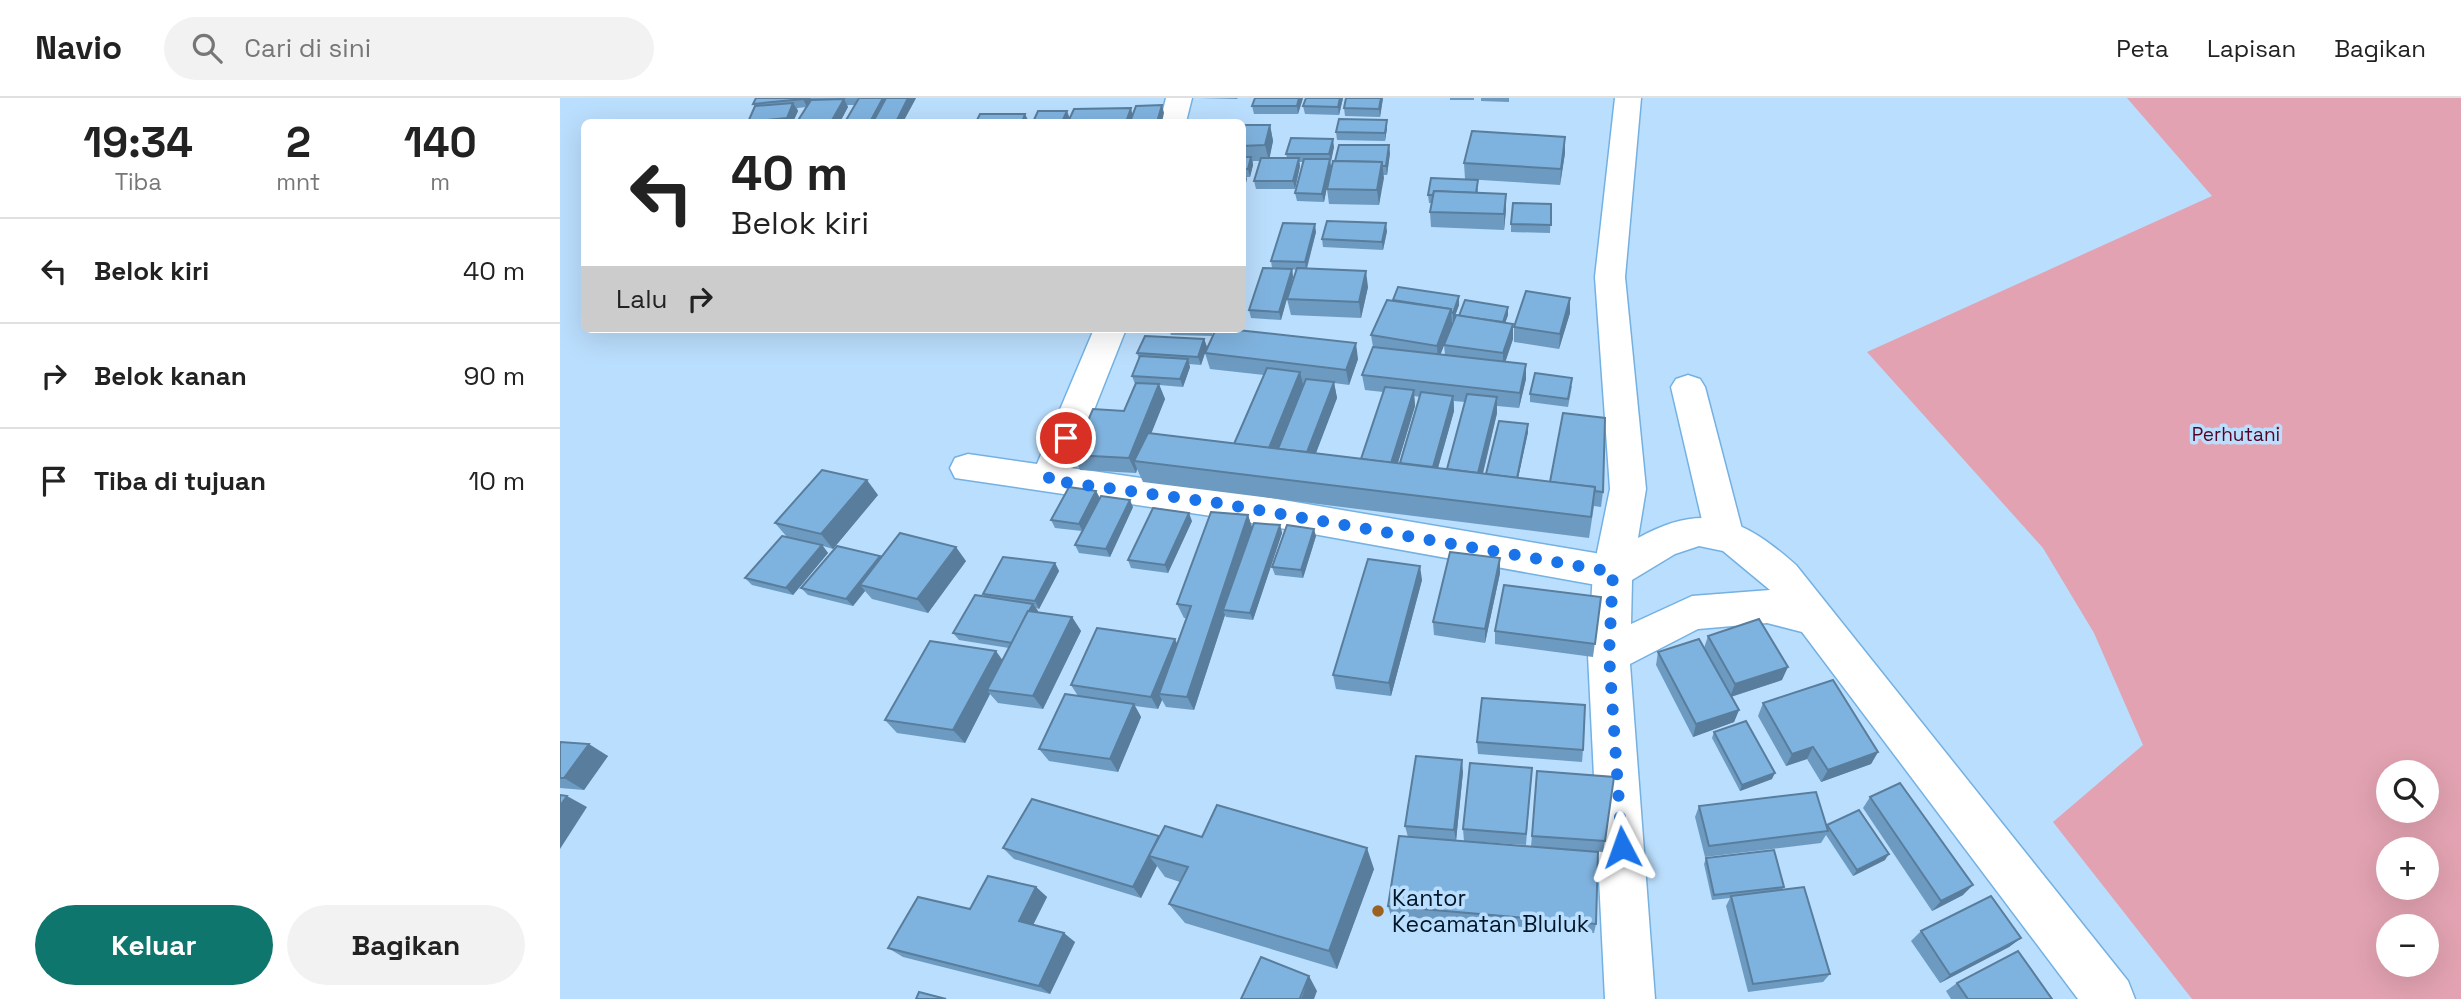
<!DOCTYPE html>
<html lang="id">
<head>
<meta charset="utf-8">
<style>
  body { margin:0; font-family:"Space Grotesk",sans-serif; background:#f2f2f2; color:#222; height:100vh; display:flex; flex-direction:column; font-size:26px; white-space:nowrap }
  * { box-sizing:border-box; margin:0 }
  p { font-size:23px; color:#767676 }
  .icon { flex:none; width:38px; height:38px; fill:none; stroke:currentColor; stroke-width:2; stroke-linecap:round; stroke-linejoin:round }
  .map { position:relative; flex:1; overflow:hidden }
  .details { display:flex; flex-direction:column; background:#fff; width:560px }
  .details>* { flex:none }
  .guide { position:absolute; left:21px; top:21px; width:665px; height:214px; border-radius:10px; box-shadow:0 7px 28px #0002; background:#fff; color:#222; overflow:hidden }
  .tools { position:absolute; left:1816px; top:662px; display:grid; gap:14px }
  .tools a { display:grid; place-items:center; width:63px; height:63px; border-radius:50%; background:#fff; box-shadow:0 7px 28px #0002; font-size:35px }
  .pin { position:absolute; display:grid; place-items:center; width:60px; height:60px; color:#fff; margin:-30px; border:4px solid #fff; border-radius:50%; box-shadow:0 2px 7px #0007 }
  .me { position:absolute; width:77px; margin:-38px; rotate:356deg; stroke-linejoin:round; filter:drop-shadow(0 0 5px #0008) }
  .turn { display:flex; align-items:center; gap:24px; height:147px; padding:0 35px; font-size:32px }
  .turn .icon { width:91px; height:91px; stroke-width:2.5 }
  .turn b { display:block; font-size:49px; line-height:60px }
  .then { display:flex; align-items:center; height:66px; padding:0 35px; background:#0003; gap:14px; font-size:26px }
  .eta { display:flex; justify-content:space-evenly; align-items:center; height:119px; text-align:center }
  .eta b { font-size:42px; font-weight:600; line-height:49px }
  .primary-button { display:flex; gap:14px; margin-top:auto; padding:14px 35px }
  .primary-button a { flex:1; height:80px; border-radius:42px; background:#0f766e; color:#fff; font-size:28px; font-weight:600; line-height:80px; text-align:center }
  .primary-button a+a { background:#f2f2f2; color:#222 }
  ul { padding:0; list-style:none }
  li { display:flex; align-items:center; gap:21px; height:105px; padding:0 35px; border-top:2px solid #e0e0e0 }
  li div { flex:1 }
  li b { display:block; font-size:26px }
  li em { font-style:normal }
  header { display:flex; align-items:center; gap:42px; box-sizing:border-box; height:98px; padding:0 35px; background:#fff; border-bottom:2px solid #e0e0e0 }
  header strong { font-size:33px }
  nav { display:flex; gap:38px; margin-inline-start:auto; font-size:24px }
  .search { width:490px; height:63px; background:#f2f2f2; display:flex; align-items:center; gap:18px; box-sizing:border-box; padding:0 24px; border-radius:38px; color:#767676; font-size:26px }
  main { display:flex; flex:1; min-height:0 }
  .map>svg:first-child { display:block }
  .green { fill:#e2a2b1; fill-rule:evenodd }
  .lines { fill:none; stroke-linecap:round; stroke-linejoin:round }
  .street-casing { stroke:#74b1e2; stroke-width:3 }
  .secondary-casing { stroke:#74b1e2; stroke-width:3 }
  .street { fill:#fff; fill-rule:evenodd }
  .secondary { fill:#fff; fill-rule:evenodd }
  .wall { fill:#6d9ac0; fill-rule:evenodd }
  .shaded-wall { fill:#597d9c }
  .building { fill:#7fb3df; stroke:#597d9c; stroke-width:2 }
  .route { stroke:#1a73e8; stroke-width:12; stroke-dasharray:0 21.6 }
  .poi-dot { fill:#9b6120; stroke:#badefd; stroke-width:2.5 }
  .labels { text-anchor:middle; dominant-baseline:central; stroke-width:7; stroke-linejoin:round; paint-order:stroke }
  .park-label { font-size:19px; fill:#560426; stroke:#badefd }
  .near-poi-label { font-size:23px; fill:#001628; stroke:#badefd; text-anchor:start }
</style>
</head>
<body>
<header>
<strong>Navio</strong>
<div class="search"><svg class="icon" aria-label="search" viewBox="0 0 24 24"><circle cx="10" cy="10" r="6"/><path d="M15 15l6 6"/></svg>Cari di sini</div>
<nav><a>Peta</a><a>Lapisan</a><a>Bagikan</a></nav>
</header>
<main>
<section class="details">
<div class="eta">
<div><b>19:34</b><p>Tiba</p></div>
<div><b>2</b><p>mnt</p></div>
<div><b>140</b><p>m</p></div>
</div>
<ul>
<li><svg class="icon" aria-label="left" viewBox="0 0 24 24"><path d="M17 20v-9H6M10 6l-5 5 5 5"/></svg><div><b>Belok kiri</b></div><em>40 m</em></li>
<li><svg class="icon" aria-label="right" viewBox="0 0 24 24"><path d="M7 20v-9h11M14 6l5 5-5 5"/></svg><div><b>Belok kanan</b></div><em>90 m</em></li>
<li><svg class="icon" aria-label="arrive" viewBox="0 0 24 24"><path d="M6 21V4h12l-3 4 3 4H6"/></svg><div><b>Tiba di tujuan</b></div><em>10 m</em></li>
</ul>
<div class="primary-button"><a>Keluar</a><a>Bagikan</a></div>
</section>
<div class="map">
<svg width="1901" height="901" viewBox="0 0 1901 901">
  <rect width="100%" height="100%" fill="#badefd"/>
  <path class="green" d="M1567,0H1901V901H1632L1493,724L1583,647L1534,535L1483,450L1307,254L1652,98ZM1829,674H1867V712H1829ZM1829,751H1867V789H1829ZM1829,828H1867V866H1829Z"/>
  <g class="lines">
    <defs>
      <g id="street">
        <path d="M606,0H632L626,24H600Z"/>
        <path d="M534,231H566L511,370L658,391L1053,458L1067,463L1073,474L1067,485L1053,490L658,419L395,380L390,370L395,360L408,356L477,366Z"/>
        <path d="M1128,277L1140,281L1145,289L1183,435L1177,446L1164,450L1151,446L1145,435L1111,289L1116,281Z"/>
      </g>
      <path id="secondary" d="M1055,0H1081L1065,179L1086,391L1078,440C1144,403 1183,420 1236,467L1568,883L1575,901H1518L1242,534L1207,525L1138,531L1070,566L1095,901H1045L1028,557L1033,474L1050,391L1035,179ZM1139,448L1163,453L1210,492L1132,498L1071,526L1072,482L1115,456Z"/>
    </defs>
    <use href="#street" class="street-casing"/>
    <use href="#secondary" class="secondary-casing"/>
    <use href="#street" class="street"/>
    <use href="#secondary" class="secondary"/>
  </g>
  <g class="wall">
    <path d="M196,0H356L343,24H285L295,7H287L288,9L280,24H237L247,9L237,10L238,13L233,24H188L195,9L193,6Z"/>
    <path d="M639,0H678L677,1Z"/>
    <path d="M695,0H743L738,16H694L692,8Z"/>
    <path d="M746,0H783L779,17L745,16L743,8Z"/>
    <path d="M786,0H823L820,19L785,18L784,10Z"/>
    <rect x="890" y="0" width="24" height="2"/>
    <path d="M921,0H949V4L921,3Z"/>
    <path d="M682,27H710L713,43L709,60H727L726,56L774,49L770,64L771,69L764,104L737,103L735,95L743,64H739L740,68L735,91H696L694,83L700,63H693V67L690,79H686L682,102Z"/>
    <path d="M827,30L825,43L777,42L776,34Z"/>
    <path d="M830,55L827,77H823L819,107L769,106L767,91Z"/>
    <path d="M1005,55L1000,87L905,81L904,65Z"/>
    <path d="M918,90V95L946,112L944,132L871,129L870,114L871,105H869L868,97Z"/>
    <path d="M991,106L990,135L951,134V126Z"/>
    <path d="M827,133L823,152L763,149L762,141Z"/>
    <path d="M756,134L747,171L808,189L801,220L731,217L727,201L736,172L732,171L733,179L721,222L691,220L689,212L712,170L711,163Z"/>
    <path d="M899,198V207L893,223H892V226L948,217L945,225L953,226V241L945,264L966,281L959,310L937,308V315L923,376H926L968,326V334L958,380L1043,394L1041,409L1034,408L1029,440L583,384L577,371L576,375L520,372L513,357L564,313L575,286L572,278L579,261L577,255L644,241L647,249L641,267L629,266L630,269L623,289L599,287L605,301L591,335L674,346L704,277L650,271L645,255L798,261L789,287L774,285L777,300L756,355L801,361L823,294L805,292L802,277L813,249L811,237L833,202ZM884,247L885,257L880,256ZM854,298L860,299L840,366L838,365L855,308ZM894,303L905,304L887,371L878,370L894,313Z"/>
    <path d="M1010,215L999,251L954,244V229Z"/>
    <path d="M609,231H653L652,238L611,237Z"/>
    <path d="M1012,288L1008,309L970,304V296Z"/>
    <path d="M536,393L540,400L573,409L550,459L519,455L515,447L522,433L495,430L491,422Z"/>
    <path d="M318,397L273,451L263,448L268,455L233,497L192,487L185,480L227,439L215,425Z"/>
    <path d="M688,417L692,430L720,427L722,435L693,522L666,519L665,517L634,612L606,609L602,602L598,611L575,608L581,619L558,674L489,663L479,651L518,598L511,587L617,545L626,520H624L617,506Z"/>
    <path d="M632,423L608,475L571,470L568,462Z"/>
    <path d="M756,438L743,480L715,477L712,469Z"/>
    <path d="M320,458L321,460L406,463L368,515L312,501L305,493L293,508L248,497L241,490Z"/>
    <path d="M940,460V475L925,545L874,537L873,524Z"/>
    <path d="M495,465L499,473L479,511L476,510L478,513L477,514L512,519L521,533L483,611L438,605L430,596L405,645L337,635L325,622L442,562L449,550L399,542L393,535L424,498L423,496Z"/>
    <path d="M862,482L831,598L776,591L773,577Z"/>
    <path d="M1041,499L1033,559L935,546V533Z"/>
    <path d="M1148,538L1222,582L1171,599L1179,612L1174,624L1133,639L1096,567L1098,554L1144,550Z"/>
    <path d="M1203,605L1318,654L1311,666L1261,684L1247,661L1226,668L1198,618Z"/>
    <path d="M1154,634L1212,681L1180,693L1152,640Z"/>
    <path d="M0,644L48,658L24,692L0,690Z"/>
    <path d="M917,644L1023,652L1022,664L918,656Z"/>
    <path d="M977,673L1045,743L1043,754L1002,751L1036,826L1034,835L831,818L828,808L848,739L845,728L903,674L896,743L971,749Z"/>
    <path d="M971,682L966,747L904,743L903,731Z"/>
    <path d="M1310,699L1403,797L1372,813L1303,710Z"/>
    <path d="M1139,708L1266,728L1325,762L1293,778L1266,737L1261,745L1145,759L1135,719Z"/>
    <path d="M599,738L642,739L814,771L777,871L625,825L609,806L620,784L605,779L597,768L581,800L454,761L443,750Z"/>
    <path d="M1146,760L1224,789L1222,792L1270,876L1263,884L1188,894L1166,808L1170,800L1152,802L1144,766Z"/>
    <path d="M476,789L487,799L473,827L515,844L490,896L343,859L328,850L410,811Z"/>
    <path d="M1361,833L1461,840L1449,849L1380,885L1351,843Z"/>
    <path d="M1397,885L1492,901H1391L1386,893Z"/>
  </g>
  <g class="shaded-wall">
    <path d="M243,0H251L247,9L243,1Z"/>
    <path d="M323,0H331L319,24H310Z"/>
    <path d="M348,0H356L343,24H336Z"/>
    <path d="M739,0H743L738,16L737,8Z"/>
    <path d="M780,0H783L779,17L778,9Z"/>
    <path d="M821,0H823L820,19L819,11Z"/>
    <path d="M284,1L288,9L280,24H271Z"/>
    <path d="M233,5L238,13L233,24H230L227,20Z"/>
    <path d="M602,7L604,15L602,24H597Z"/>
    <path d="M571,10L573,19L571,24H566Z"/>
    <path d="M507,13L510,21L509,24H502Z"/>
    <path d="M465,16L469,24H462Z"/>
    <path d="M827,22V30L825,43V35Z"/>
    <path d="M710,27L713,43L709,63L705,47Z"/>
    <path d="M1005,39V55L1000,87L1001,71Z"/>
    <path d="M773,41L774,49L771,64L769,56Z"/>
    <path d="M829,47L830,55L827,77L826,68Z"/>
    <path d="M691,59L693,67L690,79L688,71Z"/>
    <path d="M739,60L740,68L735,91L733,83Z"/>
    <path d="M770,61L771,69L764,104L762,96Z"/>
    <path d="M822,64L824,80L819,107L817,92Z"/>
    <path d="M683,65L687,81L682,102V68Z"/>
    <path d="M946,96V112L944,132V116Z"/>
    <path d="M826,125L827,133L823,152L822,144Z"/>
    <path d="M755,126L756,134L746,172L745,164Z"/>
    <path d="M732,171L733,179L721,222L719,214Z"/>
    <path d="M806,173L808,189L801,220L799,204Z"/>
    <path d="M899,198V207L893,223V215Z"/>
    <path d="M1010,200V215L999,251L1000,236Z"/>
    <path d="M948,209V217L941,237V228Z"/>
    <path d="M891,211L892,227L878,263L877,248Z"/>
    <path d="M953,226V241L943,271V255Z"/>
    <path d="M644,241L647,249L641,267L638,259Z"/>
    <path d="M796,245L798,261L789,287L786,272Z"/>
    <path d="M628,261L630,269L623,289L620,281Z"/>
    <path d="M966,266V281L959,310L960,295Z"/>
    <path d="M740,274L744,290L718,354L709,352Z"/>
    <path d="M774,284L777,300L749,373L746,358Z"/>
    <path d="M599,286L605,301L580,364L574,363L577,371L576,375L569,360Z"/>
    <path d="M854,292L855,308L833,381L831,366Z"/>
    <path d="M893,298L894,313L874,384L873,369Z"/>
    <path d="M937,299V315L919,391L918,376Z"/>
    <path d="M968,326V334L956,390V382Z"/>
    <path d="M307,382L318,397L273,451L261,436Z"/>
    <path d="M536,393L540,401L523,434L519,426Z"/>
    <path d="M570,402L573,409L550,459L546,451Z"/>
    <path d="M629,415L632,423L608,475L605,467Z"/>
    <path d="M688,417L693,432L663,512L665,517L634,612L627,599Z"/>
    <path d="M720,427L722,435L693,522L690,515Z"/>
    <path d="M754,431L756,438L743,480L741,472Z"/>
    <path d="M262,447L268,455L233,497L226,490Z"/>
    <path d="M396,449L406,463L368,515L357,501Z"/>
    <path d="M320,458L326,466L300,487L305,493L293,508L286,501Z"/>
    <path d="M940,460V475L925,545V531Z"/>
    <path d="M495,465L499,473L479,511L475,503Z"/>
    <path d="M860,468L862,482L831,598L829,585Z"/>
    <path d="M473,506L478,513L457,552L452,545Z"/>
    <path d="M512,519L521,533L483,611L473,598Z"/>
    <path d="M615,541L621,554L599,596L602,602L598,611L591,599Z"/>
    <path d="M436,553L446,567L427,592L430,596L405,645L393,632Z"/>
    <path d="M1228,569L1222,582L1170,599L1175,586Z"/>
    <path d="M574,606L581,619L558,674L550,661Z"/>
    <path d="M1179,612L1174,624L1133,639L1136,626Z"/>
    <path d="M29,646L48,658L24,692L4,680Z"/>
    <path d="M1253,649L1247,661L1226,668L1232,656Z"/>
    <path d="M1318,654L1311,666L1261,684L1268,672Z"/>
    <path d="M902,662L903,674L896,743L894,732Z"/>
    <path d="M1215,675L1212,681L1180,693L1182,687Z"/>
    <path d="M7,698L27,709L0,751V708Z"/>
    <path d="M599,738L589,758L597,768L581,800L573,789Z"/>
    <path d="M807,750L814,771L777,871L769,853Z"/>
    <path d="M1329,756L1325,762L1293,778L1297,772Z"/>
    <path d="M1413,787L1403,797L1372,813L1381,803Z"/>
    <path d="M476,789L487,799L470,833L459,823Z"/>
    <path d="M504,835L515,844L490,896L479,888Z"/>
    <path d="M1461,840L1449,849L1380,885L1390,877Z"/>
    <path d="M749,878L757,893L754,901H741Z"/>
  </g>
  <g class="building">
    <path d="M196,0H243V1L193,6Z"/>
    <path d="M299,0H323L310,24H285Z"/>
    <path d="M326,0H348L336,24H313Z"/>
    <path d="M695,0H739L737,8H692Z"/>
    <path d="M746,0H780L778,9L743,8Z"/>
    <path d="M786,0H821L819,11L784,10Z"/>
    <path d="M284,1L271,24H237L251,2Z"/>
    <path d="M233,5L227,20L188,24L195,8Z"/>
    <path d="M602,7L597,24H570L576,8Z"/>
    <path d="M571,10L566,24H508L514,11Z"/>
    <path d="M478,13H507L502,24H473Z"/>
    <path d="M420,16H465L462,24H416Z"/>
    <path d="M779,21L827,22L825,35L776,34Z"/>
    <path d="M682,27H710L705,47L682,48Z"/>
    <path d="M912,33L1005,39L1001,71L904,65Z"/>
    <path d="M731,40L773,41L769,56H726Z"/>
    <path d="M779,47H829L826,68H822V64L775,63Z"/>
    <path d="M682,59H691L688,71H685L682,65Z"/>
    <path d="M701,60H739L733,83H694Z"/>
    <path d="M744,61H770L762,96L735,95Z"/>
    <path d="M773,63L822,64L817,92L767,91Z"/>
    <path d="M871,80L918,82L916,95L874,93L873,97H868Z"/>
    <path d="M874,93L946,96L944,116L870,114Z"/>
    <path d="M953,105L991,106V127L951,126Z"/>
    <path d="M767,123L826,125L822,144L762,141Z"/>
    <path d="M723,125L755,126L745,164L711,163Z"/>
    <path d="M703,170L732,171L719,214L689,212Z"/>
    <path d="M737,170L806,173L799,204L727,201Z"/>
    <path d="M838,189L899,198L893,215L891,214V211L833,202Z"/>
    <path d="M966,193L1010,200L1000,236L954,229Z"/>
    <path d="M827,202L891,211L877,248L811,237Z"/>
    <path d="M905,202L948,209L943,224L899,218Z"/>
    <path d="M896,217L953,226L943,255L884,247Z"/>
    <path d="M656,231H668L796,245L786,272L645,255Z"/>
    <path d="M585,238L644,241L638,259L577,255Z"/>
    <path d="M813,249L966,266L960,295L802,277Z"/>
    <path d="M580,258L628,261L620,281L572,278Z"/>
    <path d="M707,270L740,274L709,350L674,346Z"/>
    <path d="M975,275L1012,280L1008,301L970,296Z"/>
    <path d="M746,281L774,284L747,354L718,351Z"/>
    <path d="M576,285L599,286L569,360L513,357L533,311L564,313Z"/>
    <path d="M825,289L854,292L831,365L801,361Z"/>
    <path d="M861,294L893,298L873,369L840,365Z"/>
    <path d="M907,296L937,299L918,375L887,371Z"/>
    <path d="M1003,315L1045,320L1043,394L1035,393V389L990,384Z"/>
    <path d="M939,323L968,326L957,380L926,376Z"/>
    <path d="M588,335L1035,389L1031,419L574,363Z"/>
    <path d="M262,372L307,382L261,436L215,425Z"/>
    <path d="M509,389L536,393L519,426L491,422Z"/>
    <path d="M541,398L570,402L546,451L515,447Z"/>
    <path d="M593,410L629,415L605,467L568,462Z"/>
    <path d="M651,414L688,417L627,599L599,596L631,508L617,506Z"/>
    <path d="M694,425L720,427L690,515L663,512Z"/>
    <path d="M727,427L754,431L741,472L712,469Z"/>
    <path d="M340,435L396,449L357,501L300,487Z"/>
    <path d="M222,438L262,447L226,490L185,480Z"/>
    <path d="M277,448L320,458L286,501L241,490Z"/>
    <path d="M890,454L940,460L925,531L873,524Z"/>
    <path d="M443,459L495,465L475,503L423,496Z"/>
    <path d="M808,461L860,468L829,585L773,577Z"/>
    <path d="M944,487L1041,499L1035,546L935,533Z"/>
    <path d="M415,497L473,506L469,513H468L452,545L393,535Z"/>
    <path d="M468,513L512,519L473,598L427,592Z"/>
    <path d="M1199,521L1228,569L1175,586L1148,538Z"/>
    <path d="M537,530L615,541L591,599L511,587Z"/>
    <path d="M1139,541L1179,612L1136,626L1098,554Z"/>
    <path d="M370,543L436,553L393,632L325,622Z"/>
    <path d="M1273,582L1318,654L1268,672L1253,649L1232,656L1203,605Z"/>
    <path d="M505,596L574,606L550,661L479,651Z"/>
    <path d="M922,600L1025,607L1023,652L917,644Z"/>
    <path d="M1186,623L1215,675L1182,687L1154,634Z"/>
    <path d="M0,644L29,646L4,680H0Z"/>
    <path d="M856,658L902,662L894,732L845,728Z"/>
    <path d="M910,665L972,670L966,736L903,731Z"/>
    <path d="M977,673L1054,679L1045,743L972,738Z"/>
    <path d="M1340,685L1413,787L1381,803L1310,699Z"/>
    <path d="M1256,694L1268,733L1149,748L1139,708Z"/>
    <path d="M0,697L7,698L0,708Z"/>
    <path d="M472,701L599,738L573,789L443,750Z"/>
    <path d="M657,707L807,750L769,853L609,806L628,769L589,758L605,728L642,739Z"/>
    <path d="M1299,712L1329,756L1297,772L1267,727Z"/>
    <path d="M839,738L1038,754L1036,826L828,808Z"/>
    <path d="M1214,752L1224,789L1154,797L1146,760Z"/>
    <path d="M428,778L476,789L459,823L504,835L479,888L328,850L358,799L410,811Z"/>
    <path d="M1244,789L1270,876L1193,886L1171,798Z"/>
    <path d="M1431,798L1461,840L1390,877L1361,833Z"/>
    <path d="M1458,853L1492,901H1408L1397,885Z"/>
    <path d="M701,859L749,878L740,900L742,901H681Z"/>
    <path d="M359,894L386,901H356Z"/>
  </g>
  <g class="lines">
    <path class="route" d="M506,340L488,382L658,405L1053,474L1049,557L1062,749"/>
  </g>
  <circle class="poi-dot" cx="818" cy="813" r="7"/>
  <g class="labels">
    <g class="park-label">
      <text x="1676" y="336">Perhutani</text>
    </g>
    <g class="near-poi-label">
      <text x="832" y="800">Kantor<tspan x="832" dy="26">Kecamatan Bluluk</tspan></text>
    </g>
  </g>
</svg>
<div class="tools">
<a><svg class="icon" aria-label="search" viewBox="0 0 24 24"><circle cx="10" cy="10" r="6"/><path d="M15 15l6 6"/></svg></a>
<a>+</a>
<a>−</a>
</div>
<div class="pin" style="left:506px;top:340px;background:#d93025"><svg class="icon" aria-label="arrive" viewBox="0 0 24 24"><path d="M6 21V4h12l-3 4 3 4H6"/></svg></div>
<svg class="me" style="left:1062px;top:749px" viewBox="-20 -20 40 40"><path d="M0-17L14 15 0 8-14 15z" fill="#1a73e8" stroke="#fff" stroke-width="4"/></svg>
<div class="guide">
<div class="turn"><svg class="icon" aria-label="left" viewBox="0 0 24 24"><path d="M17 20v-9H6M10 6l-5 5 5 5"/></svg><div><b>40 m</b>Belok kiri</div></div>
<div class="then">Lalu<svg class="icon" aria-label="right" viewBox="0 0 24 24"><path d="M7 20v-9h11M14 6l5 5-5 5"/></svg></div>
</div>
</div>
</main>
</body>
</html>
